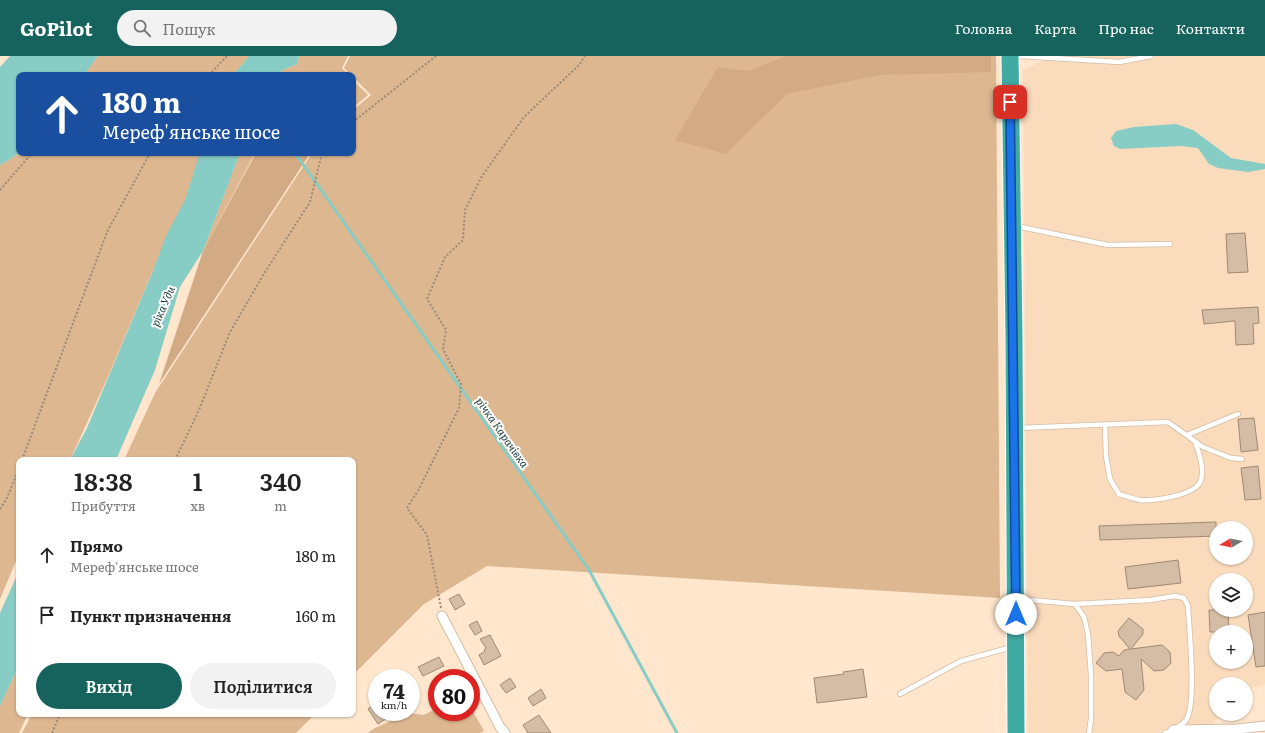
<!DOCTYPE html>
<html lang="uk">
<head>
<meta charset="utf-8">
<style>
  body { margin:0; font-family:Literata,serif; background:#f2f2f2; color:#222; height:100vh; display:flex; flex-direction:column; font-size:15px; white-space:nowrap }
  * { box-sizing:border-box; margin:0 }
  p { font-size:13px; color:#767676 }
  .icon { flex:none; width:22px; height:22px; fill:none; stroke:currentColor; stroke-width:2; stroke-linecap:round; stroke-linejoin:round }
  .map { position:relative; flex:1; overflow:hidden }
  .drawer { position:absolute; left:16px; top:401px; width:340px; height:260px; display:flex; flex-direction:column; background:#fff; border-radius:8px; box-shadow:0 1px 3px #0004 }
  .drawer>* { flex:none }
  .guide { position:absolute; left:16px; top:16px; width:340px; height:84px; border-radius:8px; box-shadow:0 1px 3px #0004; background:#1a4fa0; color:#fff; overflow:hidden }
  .needle { width:26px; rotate:260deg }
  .buttons { position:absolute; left:1209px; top:465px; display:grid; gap:8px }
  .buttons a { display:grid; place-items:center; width:44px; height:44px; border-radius:50%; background:#fff; box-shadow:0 1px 3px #0004; font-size:20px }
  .speed { position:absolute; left:368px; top:613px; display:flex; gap:8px; font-size:20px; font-weight:700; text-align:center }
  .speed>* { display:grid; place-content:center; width:52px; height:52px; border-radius:50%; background:#fff; box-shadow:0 1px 3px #0004; line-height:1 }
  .speed small { font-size:10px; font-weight:400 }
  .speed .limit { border:6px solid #d22; background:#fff; color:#111 }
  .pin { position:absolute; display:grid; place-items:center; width:34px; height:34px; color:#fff; margin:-17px; border-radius:8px; box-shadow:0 2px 6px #0006 }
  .me { position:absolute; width:44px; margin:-22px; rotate:0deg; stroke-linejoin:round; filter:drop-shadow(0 0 3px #0008) }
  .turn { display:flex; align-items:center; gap:14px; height:84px; padding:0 20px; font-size:18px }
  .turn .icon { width:52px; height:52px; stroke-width:2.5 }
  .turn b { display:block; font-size:28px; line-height:34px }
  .eta { display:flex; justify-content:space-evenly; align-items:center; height:68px; text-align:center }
  .eta b { font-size:24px; font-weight:600; line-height:28px }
  .button { display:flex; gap:8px; margin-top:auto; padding:8px 20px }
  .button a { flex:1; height:46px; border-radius:24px; background:#16635e; color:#fff; font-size:16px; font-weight:600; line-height:46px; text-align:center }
  .button a+a { background:#f2f2f2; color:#222 }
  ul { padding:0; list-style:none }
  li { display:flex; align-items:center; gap:12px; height:60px; padding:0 20px }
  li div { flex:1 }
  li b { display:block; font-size:15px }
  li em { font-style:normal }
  header { display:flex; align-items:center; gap:24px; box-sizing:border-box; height:56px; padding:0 20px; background:#16635e; color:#fff }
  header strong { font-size:19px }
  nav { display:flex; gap:22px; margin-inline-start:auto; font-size:14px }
  .search { width:280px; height:36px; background:#f2f2f2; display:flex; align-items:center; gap:10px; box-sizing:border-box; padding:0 14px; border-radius:22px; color:#767676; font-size:15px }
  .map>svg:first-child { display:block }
  .built { fill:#fadcbd; fill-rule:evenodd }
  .green { fill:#ddb790 }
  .forest { fill:#d2ab84 }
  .water { fill:#87ccc5 }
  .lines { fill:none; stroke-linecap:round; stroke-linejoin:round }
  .stream { stroke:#87ccc5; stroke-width:3 }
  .building { fill:#d5bca4; stroke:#a08972 }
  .lane-casing { stroke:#d4bca4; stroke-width:6 }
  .street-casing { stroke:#d4bca4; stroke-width:11 }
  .highway-casing { stroke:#fff; stroke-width:19 }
  .path { stroke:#9c8b79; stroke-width:2; stroke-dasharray:2 2; stroke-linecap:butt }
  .lane { stroke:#fff; stroke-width:4.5 }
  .street { stroke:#fff; stroke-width:9 }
  .highway { stroke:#40aba3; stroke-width:17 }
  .route-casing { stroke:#114b97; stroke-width:10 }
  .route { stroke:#1a73e8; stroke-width:7 }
  .labels { text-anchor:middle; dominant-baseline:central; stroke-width:4; stroke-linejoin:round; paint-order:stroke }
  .water-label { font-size:11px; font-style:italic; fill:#1a3c3a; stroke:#fff }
</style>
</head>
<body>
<header>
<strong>GoPilot</strong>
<div class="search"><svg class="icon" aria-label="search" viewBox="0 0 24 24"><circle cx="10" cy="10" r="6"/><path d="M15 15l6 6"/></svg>Пошук</div>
<nav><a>Головна</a><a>Карта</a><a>Про нас</a><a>Контакти</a></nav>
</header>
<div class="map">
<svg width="1265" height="677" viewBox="0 0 1265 677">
  <rect width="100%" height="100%" fill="#ffe6cd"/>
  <path class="built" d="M1054,0H1265V628L1246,634V628H1216V658H1220L1212,669L1195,677H1028L1023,14ZM1216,472H1246V502H1216ZM1216,524H1246V554H1216ZM1216,576H1246V606H1216Z"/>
  <g class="green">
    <path d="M98,0H249L233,19H84Z"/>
    <path d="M299,0H348L342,12L349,19H279L281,15L297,8Z"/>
    <path d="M350,0H996L1000,542L487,510L424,548L353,619V404H124L155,337L312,97H353V54L371,39L353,21V19H351L344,12Z"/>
    <path d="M353,24L368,39L353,52Z"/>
    <path d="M20,97H201L191,138L154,212L107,323L70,404H19V498L0,543V109Z"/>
    <path d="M240,97H255L203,195Z"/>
    <path d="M19,609V658H28L19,677H0V650Z"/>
    <path d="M437,652V656H471V652L484,675L480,677H368L373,673L408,657L424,659Z"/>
    <path d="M32,658H315L296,677H22Z"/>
  </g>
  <g class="forest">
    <path d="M787,0H991V16L879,19L787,38L726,98L675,84L718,11L748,15Z"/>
    <path d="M256,97H307L309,99L159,328L203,195Z"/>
  </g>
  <g class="water">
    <path d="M10,0H98L84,19H19L20,97L0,109V11Z"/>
    <path d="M249,0H299L297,8L281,15L279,19H233Z"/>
    <path d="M1176,68L1193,74L1231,102L1265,108V113L1248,116L1218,112L1209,108L1198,92L1181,90L1120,93L1114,90L1111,82L1116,75L1134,71Z"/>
    <path d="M200,97H240L203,195L180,231L155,314L116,404H70L87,372L152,217L167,178L185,144Z"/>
    <path d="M19,515V609L0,650V557Z"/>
  </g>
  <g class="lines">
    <path class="stream" d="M295,97L589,514L677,677"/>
  </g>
  <g class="building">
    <path d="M1245,177L1248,216L1228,217L1226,178Z"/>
    <path d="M1258,251L1259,267L1253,268L1254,288L1236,289L1235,265L1204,268L1202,254Z"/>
    <path d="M1254,362L1258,394L1241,396L1238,363Z"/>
    <path d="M1258,410L1261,443L1245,444L1241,412Z"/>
    <path d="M1216,466V480L1100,484L1099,470Z"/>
    <path d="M1178,504L1181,527L1128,533L1125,511Z"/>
    <path d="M459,538L465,548L455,554L449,543Z"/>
    <path d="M1209,554H1228L1229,576H1210Z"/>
    <path d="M1265,556V610L1256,611L1248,559Z"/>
    <path d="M1129,562L1143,573V578L1131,593L1162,589L1170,596L1171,607L1164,614L1154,615L1141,603L1144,634L1136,644L1125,636L1122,613L1106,615L1096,607L1104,597L1113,596L1119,600L1124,594L1130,593L1119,580L1118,575Z"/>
    <path d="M477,565L482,575L475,579L469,569Z"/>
    <path d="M490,579L501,600L484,609L479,599L485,595L484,594L486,592L480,583Z"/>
    <path d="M439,601L444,610L423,620L418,611Z"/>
    <path d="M863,613L867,641L817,647L814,622L844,618L843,616Z"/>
    <path d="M510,622L516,631L506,637L500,629Z"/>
    <path d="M541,633L546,642L533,650L528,642Z"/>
    <path d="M377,647V656H396L378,668L368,653Z"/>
    <path d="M539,659L551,677H528L523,669Z"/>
  </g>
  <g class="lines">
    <defs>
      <g id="lane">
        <path d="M1019,0L1119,6L1151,0"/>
        <path d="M1016,170L1108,189L1170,188"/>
        <path d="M1105,369L1106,400L1110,423L1119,438C1126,440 1133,443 1140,444C1154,445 1190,440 1199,428C1206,417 1199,396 1195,386"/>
        <path d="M1018,372L1168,366L1203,391L1231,402L1242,403"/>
        <path d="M1187,379L1238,358"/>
        <path d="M1018,543L1075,548L1150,544L1175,540L1184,542L1188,550C1189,572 1197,649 1186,664C1182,670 1172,675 1165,677"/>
        <path d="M1075,548L1084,561L1088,578L1091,619V663L1089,677"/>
        <path d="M900,638L961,605L1012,591"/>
      </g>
      <g id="street">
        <path d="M442,560L500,671L505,677"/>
        <path d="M1173,674L1237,673L1265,670"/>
      </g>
      <path id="highway" d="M1010,0L1014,281L1016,677"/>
    </defs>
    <use href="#lane" class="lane-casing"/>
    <use href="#street" class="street-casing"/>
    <use href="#highway" class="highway-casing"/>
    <g class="path">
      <path d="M209,19L227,0"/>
      <path d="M353,66L436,0"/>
      <path d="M0,134L32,97"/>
      <path d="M22,404L107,176L150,97"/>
      <path d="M175,404L199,354L230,276L265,216L310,146L322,97"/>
      <path d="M0,453L6,444L19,413"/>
      <path d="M441,552L427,479L407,452L419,433L459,352L461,328L443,293L446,274L427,243L445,201L463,184L465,154L482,120L524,61L579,9L585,0"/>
      <path d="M52,677L60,658"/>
    </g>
    <use href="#lane" class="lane"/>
    <use href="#street" class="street"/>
    <use href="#highway" class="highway"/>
  </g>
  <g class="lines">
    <defs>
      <path id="route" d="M1010,46L1016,558"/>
    </defs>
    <use href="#route" class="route-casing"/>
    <use href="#route" class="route"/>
  </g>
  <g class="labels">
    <g class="water-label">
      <text transform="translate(162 250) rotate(-66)">ріка Уди</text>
      <text transform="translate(503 376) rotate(55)">річка Карачівка</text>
    </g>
  </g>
</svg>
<div class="buttons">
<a><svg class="needle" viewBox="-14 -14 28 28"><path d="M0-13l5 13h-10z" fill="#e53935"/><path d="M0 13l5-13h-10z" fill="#767676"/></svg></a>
<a><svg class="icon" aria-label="layers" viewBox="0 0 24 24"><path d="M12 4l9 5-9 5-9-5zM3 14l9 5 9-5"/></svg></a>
<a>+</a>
<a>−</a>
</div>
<div class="speed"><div>74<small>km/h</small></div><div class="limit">80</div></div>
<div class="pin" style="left:1010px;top:46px;background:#d93025"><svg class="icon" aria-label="arrive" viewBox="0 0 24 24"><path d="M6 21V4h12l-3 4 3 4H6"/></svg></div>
<svg class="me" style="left:1016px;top:558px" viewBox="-20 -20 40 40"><circle r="19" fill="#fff"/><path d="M0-13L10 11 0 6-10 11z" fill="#1a73e8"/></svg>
<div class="guide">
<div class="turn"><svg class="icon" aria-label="ahead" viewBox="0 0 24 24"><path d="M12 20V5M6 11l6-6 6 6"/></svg><div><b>180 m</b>Мереф'янське шосе</div></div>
</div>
<section class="drawer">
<div class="eta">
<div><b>18:38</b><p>Прибуття</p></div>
<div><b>1</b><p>хв</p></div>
<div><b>340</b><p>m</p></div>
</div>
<ul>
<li><svg class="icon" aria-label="ahead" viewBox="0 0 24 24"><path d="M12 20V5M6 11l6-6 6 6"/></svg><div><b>Прямо</b><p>Мереф'янське шосе</p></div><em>180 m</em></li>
<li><svg class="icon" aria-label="arrive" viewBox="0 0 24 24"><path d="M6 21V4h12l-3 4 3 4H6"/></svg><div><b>Пункт призначення</b></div><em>160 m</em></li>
</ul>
<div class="button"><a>Вихід</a><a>Поділитися</a></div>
</section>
</div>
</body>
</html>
